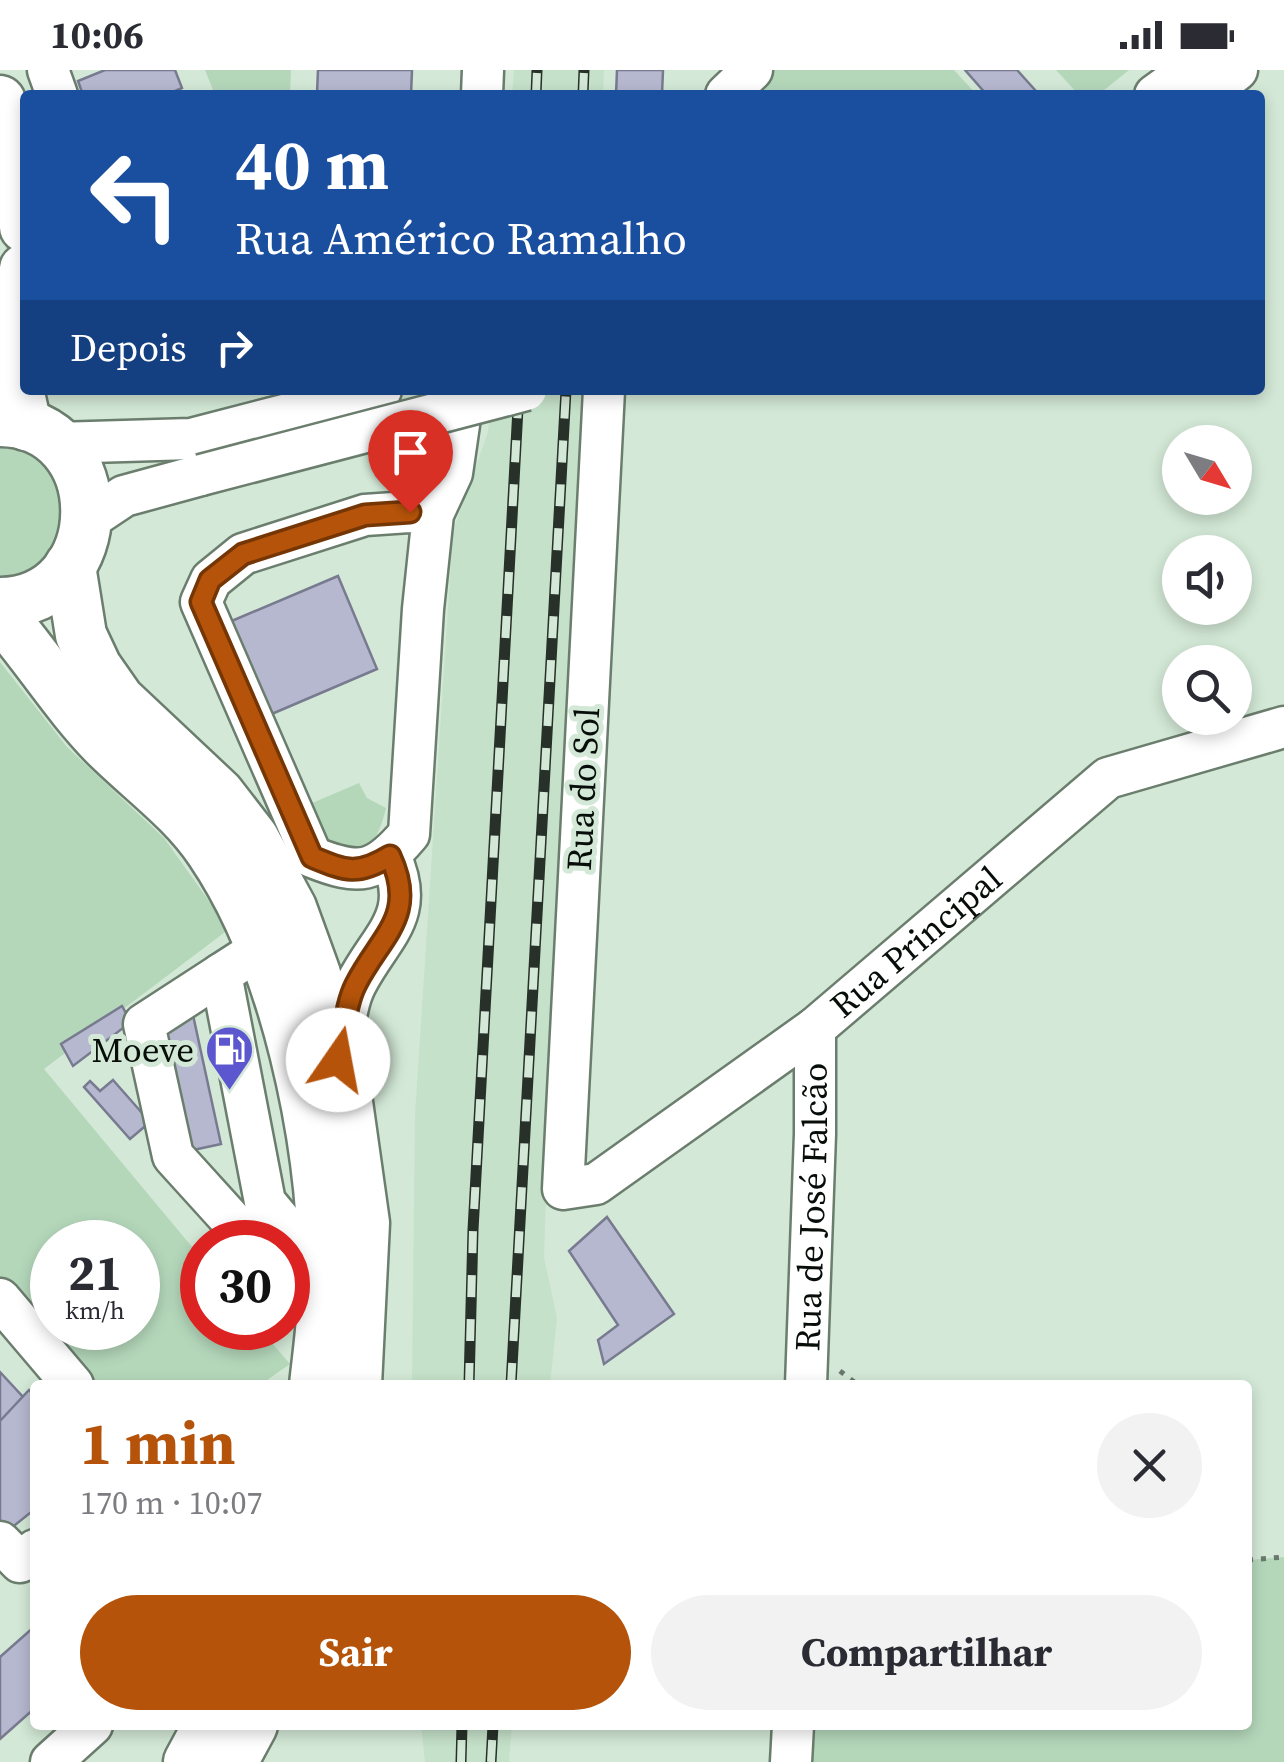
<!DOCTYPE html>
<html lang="pt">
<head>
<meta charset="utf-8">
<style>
  body { margin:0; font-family:"Source Serif 4",serif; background:#f2f2f3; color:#2b2b33; height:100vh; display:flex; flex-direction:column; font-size:38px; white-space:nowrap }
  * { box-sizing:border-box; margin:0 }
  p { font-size:32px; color:#7c7c81 }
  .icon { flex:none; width:55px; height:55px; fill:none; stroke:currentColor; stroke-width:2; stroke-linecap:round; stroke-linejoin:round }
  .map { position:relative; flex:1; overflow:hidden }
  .panel { position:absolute; left:30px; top:1310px; width:1222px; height:350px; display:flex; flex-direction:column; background:#fff; border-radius:10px; box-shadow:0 5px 15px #0003 }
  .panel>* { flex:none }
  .top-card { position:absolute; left:20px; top:20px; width:1245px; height:305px; border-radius:10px; box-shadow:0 5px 15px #0003; background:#1a4fa0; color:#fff; overflow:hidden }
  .needle { width:65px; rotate:128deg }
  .buttons { position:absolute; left:1162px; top:355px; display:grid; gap:20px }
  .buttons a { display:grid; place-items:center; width:90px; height:90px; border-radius:50%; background:#fff; box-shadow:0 5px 15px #0003; font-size:50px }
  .speed { position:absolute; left:30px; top:1150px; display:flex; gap:20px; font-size:50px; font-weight:700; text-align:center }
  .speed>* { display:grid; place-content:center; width:130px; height:130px; border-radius:50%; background:#fff; box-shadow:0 5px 15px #0003; line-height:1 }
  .speed small { font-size:25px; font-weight:400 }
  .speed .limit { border:15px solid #d22; background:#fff; color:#111 }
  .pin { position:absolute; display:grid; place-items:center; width:85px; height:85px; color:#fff; margin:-102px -42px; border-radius:50% 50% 50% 0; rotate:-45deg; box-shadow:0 0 10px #0007 }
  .pin .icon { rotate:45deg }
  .me { position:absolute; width:110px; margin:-55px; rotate:12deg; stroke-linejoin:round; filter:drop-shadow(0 0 8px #0008) }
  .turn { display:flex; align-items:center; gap:35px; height:210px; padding:0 50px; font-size:45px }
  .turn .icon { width:130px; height:130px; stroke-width:2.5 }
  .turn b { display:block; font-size:70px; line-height:85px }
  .then { display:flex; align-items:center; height:95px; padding:0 50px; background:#0003; gap:20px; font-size:38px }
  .round { display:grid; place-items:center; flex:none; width:105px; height:105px; border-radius:52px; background:#f2f2f3 }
  .head { display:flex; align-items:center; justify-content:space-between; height:170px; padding:0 50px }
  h1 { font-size:60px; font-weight:700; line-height:75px; color:#b45309 }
  .primary-button { display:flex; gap:20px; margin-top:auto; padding:20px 50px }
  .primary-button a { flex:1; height:115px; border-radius:60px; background:#b45309; color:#fff; font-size:40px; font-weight:700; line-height:115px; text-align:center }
  .primary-button a+a { background:#f2f2f3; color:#2b2b33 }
  .status { display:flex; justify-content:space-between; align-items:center; height:70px; padding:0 50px; background:#fff; direction:ltr }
  .status svg { height:28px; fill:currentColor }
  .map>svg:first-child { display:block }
  .built { fill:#c5e1c9 }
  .green { fill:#b4d7ba; fill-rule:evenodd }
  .building { fill:#b6b8cf; stroke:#787a90; stroke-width:2.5 }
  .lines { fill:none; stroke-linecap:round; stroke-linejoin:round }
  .minor-casing { stroke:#6b7e6e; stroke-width:45 }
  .major-casing { stroke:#6b7e6e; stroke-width:55 }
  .path { stroke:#6a776c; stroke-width:5; stroke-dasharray:5 8; stroke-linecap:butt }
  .minor { stroke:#fff; stroke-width:40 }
  .major { stroke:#fff; stroke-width:50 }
  .rail-casing { stroke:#273029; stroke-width:11 }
  .rail { stroke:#d3e8d6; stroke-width:8; stroke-dasharray:22; stroke-linecap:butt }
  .minor-bridge-casing { stroke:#6b7e6e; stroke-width:45; stroke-linecap:butt }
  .minor-bridge { stroke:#fff; stroke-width:40 }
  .route-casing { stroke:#753606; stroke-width:25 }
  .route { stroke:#b45309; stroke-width:18 }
  .labels { text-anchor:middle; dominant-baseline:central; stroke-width:10; stroke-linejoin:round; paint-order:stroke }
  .street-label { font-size:35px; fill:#070d08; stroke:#d3e8d6 }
  .poi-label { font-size:35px; fill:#070d08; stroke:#d3e8d6; text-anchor:end }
</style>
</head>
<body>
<div class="status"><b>10:06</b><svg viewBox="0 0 49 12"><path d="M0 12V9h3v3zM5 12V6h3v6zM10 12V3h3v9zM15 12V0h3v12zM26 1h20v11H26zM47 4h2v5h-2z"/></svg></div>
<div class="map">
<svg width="1284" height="1692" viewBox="0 0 1284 1692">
  <rect width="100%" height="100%" fill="#d3e8d6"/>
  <g class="built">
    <path d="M514,0H604L603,25H512Z"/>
    <path d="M491,320H587L552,956L544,1187L557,1248L550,1315H412L415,1045L453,461L488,362Z"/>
    <path d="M421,1655H512L509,1692H425Z"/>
  </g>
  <g class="green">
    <path d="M205,0H291L290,25H215Z"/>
    <path d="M763,0H954L977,25H736Z"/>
    <path d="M1056,0H1129L1098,25H1079Z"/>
    <path d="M0,372C49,382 51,398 69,442C51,482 48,503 0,511Z"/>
    <path d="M0,592L67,677L164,768L229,859L44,999L202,1189V1258H259L290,1294L260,1315H90L0,1208ZM52,1172H138V1258H52Z"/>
    <path d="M359,713L367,728L386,738C376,779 366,783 326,777L303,737Z"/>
    <path d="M1284,1487V1692H812L814,1655H1248V1490Z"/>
  </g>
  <g class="building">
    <path d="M105,0H175L182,18L166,25H83L78,11Z"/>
    <path d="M318,0H412L411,25L317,24Z"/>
    <path d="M617,0H663L662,25H616Z"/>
    <path d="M965,0H1017L1036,21L1031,25H987Z"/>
    <path d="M338,506L377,599L267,646L227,553Z"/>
    <path d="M122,936L131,952L73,996L61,974Z"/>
    <path d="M193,945L221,1074L184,1082L156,954Z"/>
    <path d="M113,1010L150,1052L130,1069L84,1017L90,1011L100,1021Z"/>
    <path d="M607,1147L674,1244L604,1294L598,1270L618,1255L569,1181Z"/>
    <path d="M0,1302L24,1328L0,1353Z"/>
    <path d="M29,1320L35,1326V1439L0,1467V1351Z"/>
    <path d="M35,1556V1638L0,1669V1587Z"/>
  </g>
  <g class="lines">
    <defs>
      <g id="minor">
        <path d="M48,0L57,25"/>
        <path d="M482,25L483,0"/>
        <path d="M726,25L752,0"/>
        <path d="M1155,25L1190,0"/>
        <path d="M1205,25L1237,0"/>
        <path id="s1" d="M604,320L563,1119L596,1114L815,958L1108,708L1284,657"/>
        <path d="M57,373L191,369L381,320"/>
        <path d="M433,444L409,442L365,445L243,484L211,510L201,532L312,787C360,806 375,804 409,764L423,539L433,444L452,403L464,320"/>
        <path d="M88,450L124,426L201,405"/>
        <path d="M263,877L221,904L265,1132L324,1203"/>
        <path d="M221,904L144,954L173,1086L251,1172"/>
        <path d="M339,990C344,966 345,935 356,914C381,865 418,846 390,786"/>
        <path d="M0,1229L73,1315"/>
        <path id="s2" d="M806,1315L815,1064V958"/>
        <path d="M0,1472L20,1492L35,1480"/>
        <path d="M51,1692L92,1655"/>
        <path d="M791,1692L793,1655"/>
      </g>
      <g id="major">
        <path d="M0,31L23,119L25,157"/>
        <path d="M25,199L17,269L11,288L26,355"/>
        <path d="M0,351C116,352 114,532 0,533"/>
        <path d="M70,496L81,565L96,597L119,630L219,724L253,768L291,838L315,904L345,1018L364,1153L356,1315"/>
        <path d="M0,544C37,586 66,634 105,674C141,710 183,739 211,781C287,893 322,1068 324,1201C325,1239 319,1278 315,1315"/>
        <path d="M189,1692L209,1655"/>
        <path d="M232,1692L252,1655"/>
      </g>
    </defs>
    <use href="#minor" class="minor-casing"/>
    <use href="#major" class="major-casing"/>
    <g class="path">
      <path d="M840,1301L858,1315"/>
      <path d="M1248,1490L1284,1487"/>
    </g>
    <use href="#minor" class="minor"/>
    <use href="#major" class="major"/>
    <defs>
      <g id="rail">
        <path d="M536,25L537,0"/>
        <path d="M583,25L584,0"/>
        <path d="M469,1315L473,1160L519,320"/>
        <path d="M511,1315L566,320"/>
        <path d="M461,1692L462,1655"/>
        <path d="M491,1692L493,1655"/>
      </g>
    </defs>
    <use href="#rail" class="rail-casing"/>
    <use href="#rail" class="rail"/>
    <defs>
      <path id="minor-bridge" d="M201,405L526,320"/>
    </defs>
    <use href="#minor-bridge" class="minor-bridge-casing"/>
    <use href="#minor-bridge" class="minor-bridge"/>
  </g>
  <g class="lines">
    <defs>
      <path id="route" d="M338,990C344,966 345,935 356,914C381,865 418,846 390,786C357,806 346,801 312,787L201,532L210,510L243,484L365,445L410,442"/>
    </defs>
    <use href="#route" class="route-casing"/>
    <use href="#route" class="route"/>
  </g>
  <defs>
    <symbol id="fuel-pin" viewBox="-11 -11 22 30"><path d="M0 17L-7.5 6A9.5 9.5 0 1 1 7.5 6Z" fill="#5d57cf" stroke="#d3e8d6"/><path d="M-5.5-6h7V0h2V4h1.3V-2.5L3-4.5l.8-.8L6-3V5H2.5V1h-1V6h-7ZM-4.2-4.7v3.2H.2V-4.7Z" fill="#fff"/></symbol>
  </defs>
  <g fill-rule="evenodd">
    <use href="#fuel-pin" x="202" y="952" width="55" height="75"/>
  </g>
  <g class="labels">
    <g class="street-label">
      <text transform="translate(583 719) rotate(-87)">Rua do Sol</text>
      <text stroke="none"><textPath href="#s1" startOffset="1235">Rua Principal</textPath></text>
      <text stroke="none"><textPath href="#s2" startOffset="178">Rua de José Falcão</textPath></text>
    </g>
    <g class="poi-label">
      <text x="194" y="980">Moeve</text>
    </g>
  </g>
</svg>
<div class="buttons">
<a><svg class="needle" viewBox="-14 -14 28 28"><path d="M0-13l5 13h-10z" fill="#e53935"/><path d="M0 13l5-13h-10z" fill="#7c7c81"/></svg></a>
<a><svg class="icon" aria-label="sound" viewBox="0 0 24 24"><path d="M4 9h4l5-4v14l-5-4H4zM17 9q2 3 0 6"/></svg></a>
<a><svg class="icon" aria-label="search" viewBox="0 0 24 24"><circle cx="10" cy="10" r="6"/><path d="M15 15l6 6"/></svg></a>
</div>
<div class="speed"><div>21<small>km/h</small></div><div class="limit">30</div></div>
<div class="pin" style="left:410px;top:442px;background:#d93025"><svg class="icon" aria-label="arrive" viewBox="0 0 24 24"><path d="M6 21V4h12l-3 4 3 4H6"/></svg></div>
<svg class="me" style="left:338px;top:990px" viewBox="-20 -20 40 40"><circle r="19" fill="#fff"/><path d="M0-13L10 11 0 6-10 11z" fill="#b45309"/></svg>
<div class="top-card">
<div class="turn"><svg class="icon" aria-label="left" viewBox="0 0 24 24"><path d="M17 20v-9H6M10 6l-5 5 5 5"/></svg><div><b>40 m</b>Rua Américo Ramalho</div></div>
<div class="then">Depois<svg class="icon" aria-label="right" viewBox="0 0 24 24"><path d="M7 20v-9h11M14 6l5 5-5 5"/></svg></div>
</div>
<section class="panel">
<div class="head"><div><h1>1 min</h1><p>170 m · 10:07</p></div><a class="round"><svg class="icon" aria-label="close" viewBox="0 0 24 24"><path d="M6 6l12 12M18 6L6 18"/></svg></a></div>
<div class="primary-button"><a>Sair</a><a>Compartilhar</a></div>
</section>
</div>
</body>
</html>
